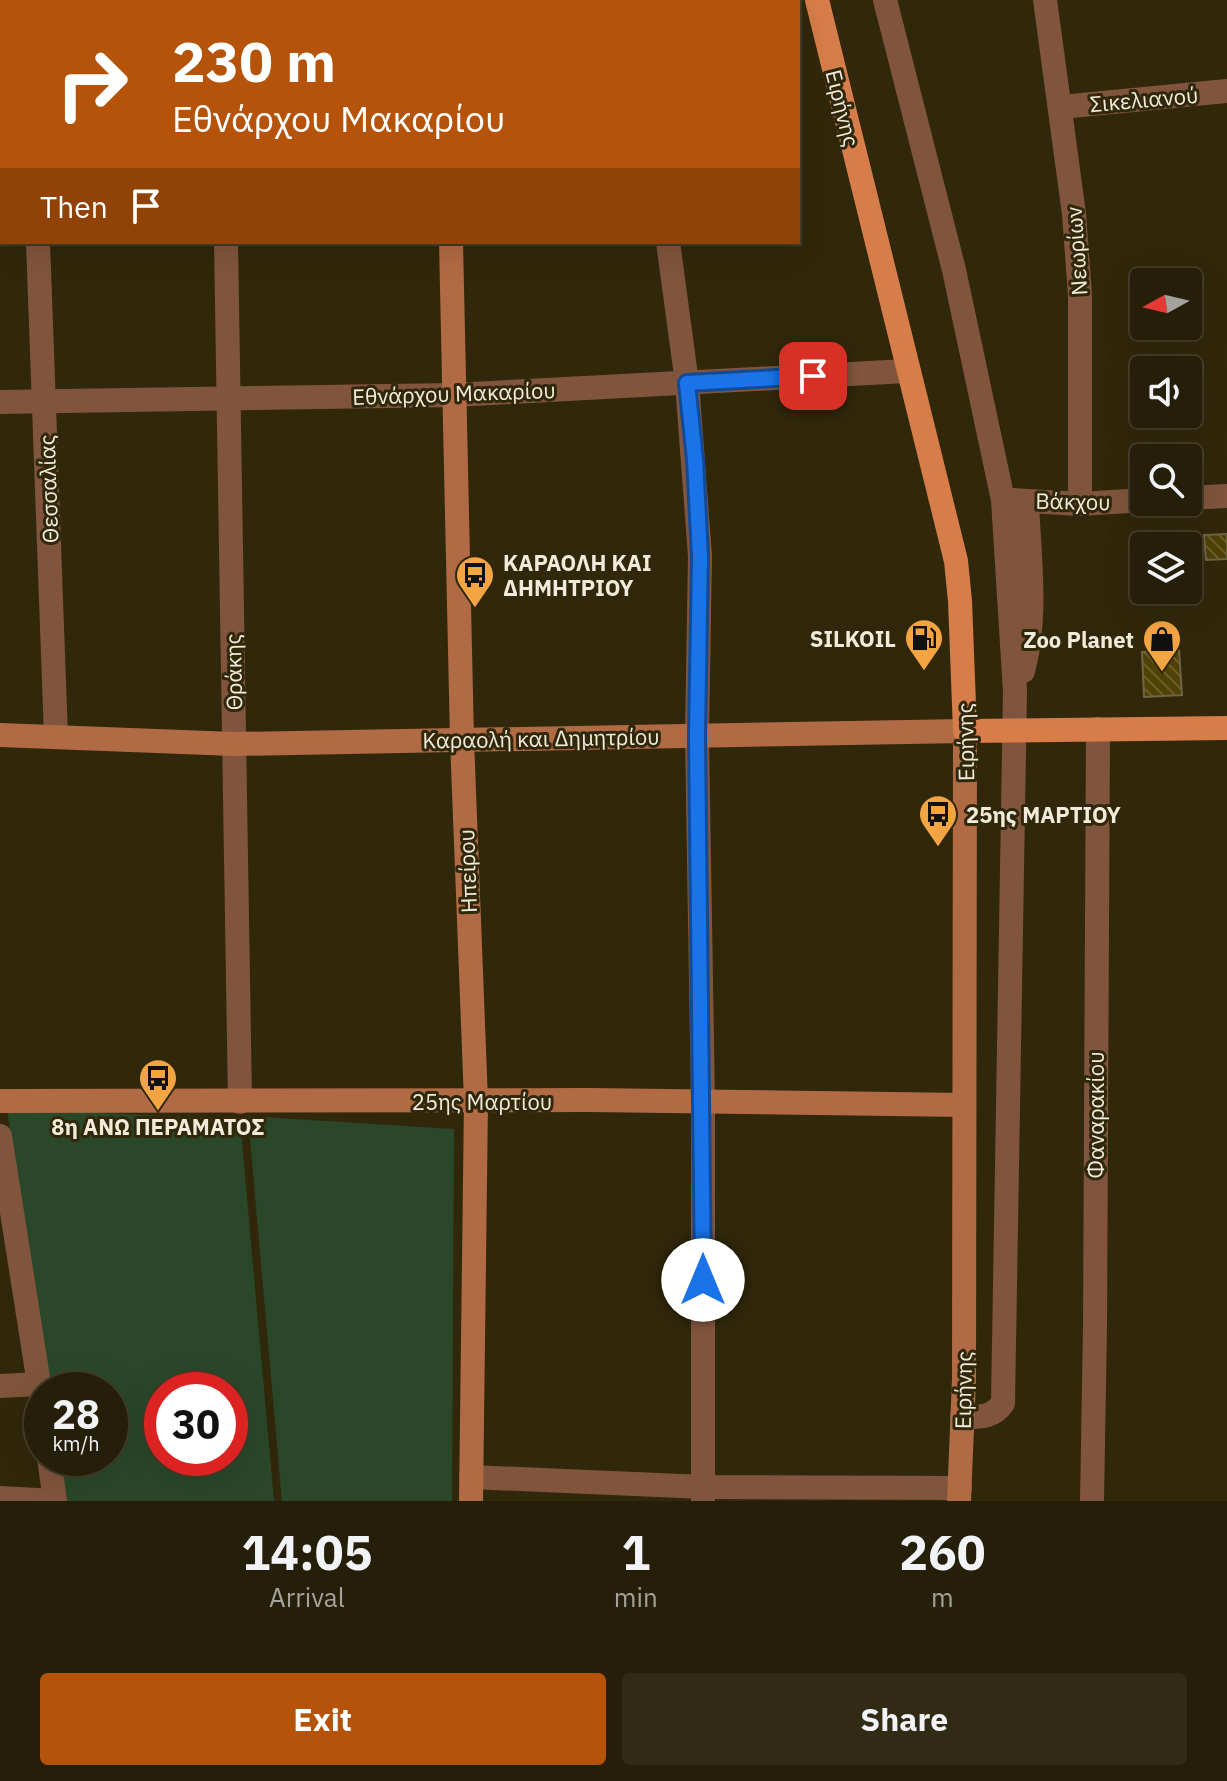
<!DOCTYPE html>
<html lang="en">
<head>
<meta charset="utf-8">
<style>
  body { margin:0; font-family:"IBM Plex Sans",sans-serif; background:#312b16; color:#f1f3f6; height:100vh; display:flex; flex-direction:column; font-size:30px; white-space:nowrap }
  * { box-sizing:border-box; margin:0 }
  p { font-size:26px; color:#a3a29c }
  .icon { flex:none; width:44px; height:44px; fill:none; stroke:currentColor; stroke-width:2; stroke-linecap:round; stroke-linejoin:round }
  .map { position:relative; height:1501px; overflow:hidden }
  .details { display:flex; flex-direction:column; background:#251e08; flex:1 }
  .details>* { flex:none }
  .guide { position:absolute; left:0px; top:0px; width:800px; height:244px; box-shadow:0 8px 32px #0002,0 0 0 2px #423c29; background:#b45309; color:#fff; overflow:hidden }
  .needle { width:52px; rotate:262deg }
  .controls { position:absolute; left:1130px; top:268px; display:grid; gap:16px }
  .controls a { display:grid; place-items:center; width:72px; height:72px; border-radius:8px; background:#251e08; box-shadow:0 8px 32px #0002,0 0 0 2px #423c29; font-size:40px }
  .speed { position:absolute; left:24px; top:1372px; display:flex; gap:16px; font-size:40px; font-weight:700; text-align:center }
  .speed>* { display:grid; place-content:center; width:104px; height:104px; border-radius:50%; background:#251e08; box-shadow:0 8px 32px #0002,0 0 0 2px #423c29; line-height:1 }
  .speed small { font-size:20px; font-weight:400 }
  .speed .limit { border:12px solid #d22; background:#fff; color:#111 }
  .pin { position:absolute; display:grid; place-items:center; width:68px; height:68px; color:#fff; margin:-34px; border-radius:16px; box-shadow:0 4px 12px #0006 }
  .me { position:absolute; width:88px; margin:-44px; rotate:0deg; stroke-linejoin:round; filter:drop-shadow(0 0 6px #0008) }
  .turn { display:flex; align-items:center; gap:28px; height:168px; padding:0 40px; font-size:36px }
  .turn .icon { width:104px; height:104px; stroke-width:2.5 }
  .turn b { display:block; font-size:56px; line-height:68px }
  .then { display:flex; align-items:center; height:76px; padding:0 40px; background:#0003; gap:16px; font-size:30px }
  .eta { display:flex; justify-content:space-evenly; align-items:center; height:136px; text-align:center }
  .eta b { font-size:48px; font-weight:800; line-height:56px }
  .button { display:flex; gap:16px; margin-top:auto; padding:16px 40px }
  .button a { flex:1; height:92px; border-radius:8px; background:#b45309; color:#fff; font-size:32px; font-weight:800; line-height:92px; text-align:center }
  .button a+a { background:#312b16; color:#f1f3f6 }
  .map>svg:first-child { display:block }
  .green { fill:#2a4829; fill-rule:evenodd }
  .building { fill:url(#building-back-hatch); stroke:#6e6547; stroke-width:2 }
  .lines { fill:none; stroke-linecap:round; stroke-linejoin:round }
  .street { stroke:#81553d; stroke-width:24 }
  .secondary { stroke:#b16b44; stroke-width:24 }
  .primary { stroke:#d77d49; stroke-width:24 }
  .route-casing { stroke:#114b97; stroke-width:20 }
  .route { stroke:#1a73e8; stroke-width:14 }
  .labels { text-anchor:middle; dominant-baseline:central; stroke-width:6; stroke-linejoin:round; paint-order:stroke }
  .street-label { font-size:22px; fill:#f0ebda; stroke:#31280b }
  .poi-label { font-size:22px; font-weight:bold; fill:#f0ebda; stroke:#31280b; text-anchor:start }
</style>
</head>
<body>
<div class="map">
<svg width="1227" height="1501" viewBox="0 0 1227 1501">
  <defs>
    <pattern id="building-back-hatch" width="6" height="6" patternUnits="userSpaceOnUse" patternTransform="scale(2)"><rect width="6" height="6" fill="#504105"/><path d="M-1 5l2 2M0 0l6 6M5-1l2 2" fill="none" stroke="#6a5d29"/></pattern>
  </defs>
  <rect width="100%" height="100%" fill="#31280b"/>
  <g class="green">
    <path d="M7,1108L240,1120L274,1501H62L56,1458H110V1390H47ZM162,1390H230V1458H162Z"/>
    <path d="M248,1116L454,1129L452,1501H282Z"/>
  </g>
  <g class="building">
    <path d="M1227,534V559L1206,560L1204,535Z"/>
    <path d="M1179,650L1182,695L1144,697L1142,652Z"/>
  </g>
  <g class="lines">
    <g class="street">
      <path d="M27,0V2"/>
      <path d="M222,0V2"/>
      <path d="M636,0L637,2"/>
      <path d="M885,0L954,270L1003,500L1015,692L1003,1403C993,1418 979,1417 962,1417"/>
      <path d="M1045,0L1074,214L1080,295V504"/>
      <path d="M677,2L685,0"/>
      <path d="M0,52H2"/>
      <path d="M1061,107L1227,91"/>
      <path d="M38,242L56,737"/>
      <path d="M226,242L240,1102"/>
      <path d="M668,242L687,383L700,556L697,736L703,1103V1501"/>
      <path d="M0,402L454,395L907,371"/>
      <path d="M1188,498L1227,496"/>
      <path d="M1013,500L1080,504L1144,500"/>
      <path d="M1023,671C1038,616 1029,557 1027,501"/>
      <path d="M0,1136L42,1403"/>
      <path d="M0,1386L40,1384"/>
      <path d="M49,1458L55,1501"/>
      <path d="M471,1477L704,1487L960,1488"/>
      <path d="M0,1498L55,1501"/>
      <path d="M1092,1501L1095,1326L1098,729"/>
    </g>
    <g class="secondary">
      <path d="M446,0V2"/>
      <path d="M451,242L462,740L476,1101L471,1501"/>
      <path d="M0,735L234,744L965,731L964,1379L959,1501"/>
      <path d="M0,1101L589,1100L964,1105"/>
    </g>
    <path class="primary" d="M817,0L956,561L960,601L965,731L1227,728"/>
  </g>
  <g class="lines">
    <defs>
      <path id="route" d="M703,1280L697,736L700,556L695,460L687,383L813,376"/>
    </defs>
    <use href="#route" class="route-casing"/>
    <use href="#route" class="route"/>
  </g>
  <defs>
    <symbol id="bus-pin" viewBox="-11 -11 22 30"><path d="M0 17L-7.5 6A9.5 9.5 0 1 1 7.5 6Z" fill="#f3a443" stroke="#31280b"/><path d="M-5-6H5V4H4V6H2V4H-2V6H-4V4H-5ZM-3.5-4V0h7V-4ZM-3.5 1.2v1.5H-2V1.2ZM2 1.2v1.5H3.5V1.2Z" fill="#111"/></symbol>
    <symbol id="fuel-pin" viewBox="-11 -11 22 30"><path d="M0 17L-7.5 6A9.5 9.5 0 1 1 7.5 6Z" fill="#f3a443" stroke="#31280b"/><path d="M-5.5-6h7V0h2V4h1.3V-2.5L3-4.5l.8-.8L6-3V5H2.5V1h-1V6h-7ZM-4.2-4.7v3.2H.2V-4.7Z" fill="#111"/></symbol>
    <symbol id="shop-pin" viewBox="-11 -11 22 30"><path d="M0 17L-7.5 6A9.5 9.5 0 1 1 7.5 6Z" fill="#f3a443" stroke="#31280b"/><path d="M-5-2.5h2.3a2.7 3.5 0 0 1 5.4 0H5L5.5 6h-11ZM-1.5-2.5h3a1.5 2.3 0 0 0-3 0Z" fill="#111"/></symbol>
  </defs>
  <g fill-rule="evenodd">
    <use href="#bus-pin" x="453" y="553" width="44" height="60"/>
    <use href="#fuel-pin" x="902" y="616" width="44" height="60"/>
    <use href="#shop-pin" x="1140" y="617" width="44" height="60"/>
    <use href="#bus-pin" x="916" y="792" width="44" height="60"/>
    <use href="#bus-pin" x="136" y="1056" width="44" height="60"/>
  </g>
  <g class="labels">
    <g class="street-label">
      <text transform="translate(1144 99) rotate(-5)">Σικελιανού</text>
      <text transform="translate(843 108) rotate(76)">Ειρήνης</text>
      <text transform="translate(1076 251) rotate(-94)">Νεωρίων</text>
      <text transform="translate(454 393) rotate(-2)">Εθνάρχου Μακαρίου</text>
      <text transform="translate(48 489) rotate(-92)">Θεσσαλίας</text>
      <text transform="translate(1073 501) rotate(1)">Βάκχου</text>
      <text transform="translate(233 672) rotate(-91)">Θράκης</text>
      <text transform="translate(541 738) rotate(-1)">Καραολή και Δημητρίου</text>
      <text transform="translate(965 742) rotate(-91)">Ειρήνης</text>
      <text transform="translate(467 871) rotate(-92)">Ηπείρου</text>
      <text x="482" y="1101">25ης Μαρτίου</text>
      <text transform="translate(1095 1115) rotate(-90)">Φαναρακίου</text>
      <text transform="translate(963 1390) rotate(-89)">Ειρήνης</text>
    </g>
    <g class="poi-label">
      <text x="503" y="562">ΚΑΡΑΟΛΗ ΚΑΙ<tspan x="503" dy="25">ΔΗΜΗΤΡΙΟΥ</tspan></text>
      <text x="896" y="638" text-anchor="end">SILKOIL</text>
      <text x="1134" y="639" text-anchor="end">Zoo Planet</text>
      <text x="966" y="814">25ης ΜΑΡΤΙΟΥ</text>
      <text x="158" y="1126" text-anchor="middle">8η ΑΝΩ ΠΕΡΑΜΑΤΟΣ</text>
    </g>
  </g>
</svg>
<div class="controls">
<a><svg class="needle" viewBox="-14 -14 28 28"><path d="M0-13l5 13h-10z" fill="#e53935"/><path d="M0 13l5-13h-10z" fill="#a3a29c"/></svg></a>
<a><svg class="icon" aria-label="sound" viewBox="0 0 24 24"><path d="M4 9h4l5-4v14l-5-4H4zM17 9q2 3 0 6"/></svg></a>
<a><svg class="icon" aria-label="search" viewBox="0 0 24 24"><circle cx="10" cy="10" r="6"/><path d="M15 15l6 6"/></svg></a>
<a><svg class="icon" aria-label="layers" viewBox="0 0 24 24"><path d="M12 4l9 5-9 5-9-5zM3 14l9 5 9-5"/></svg></a>
</div>
<div class="speed"><div>28<small>km/h</small></div><div class="limit">30</div></div>
<div class="pin" style="left:813px;top:376px;background:#d93025"><svg class="icon" aria-label="arrive" viewBox="0 0 24 24"><path d="M6 21V4h12l-3 4 3 4H6"/></svg></div>
<svg class="me" style="left:703px;top:1280px" viewBox="-20 -20 40 40"><circle r="19" fill="#fff"/><path d="M0-13L10 11 0 6-10 11z" fill="#1a73e8"/></svg>
<div class="guide">
<div class="turn"><svg class="icon" aria-label="right" viewBox="0 0 24 24"><path d="M7 20v-9h11M14 6l5 5-5 5"/></svg><div><b>230 m</b>Εθνάρχου Μακαρίου</div></div>
<div class="then">Then<svg class="icon" aria-label="arrive" viewBox="0 0 24 24"><path d="M6 21V4h12l-3 4 3 4H6"/></svg></div>
</div>
</div>
<section class="details">
<div class="eta">
<div><b>14:05</b><p>Arrival</p></div>
<div><b>1</b><p>min</p></div>
<div><b>260</b><p>m</p></div>
</div>
<div class="button"><a>Exit</a><a>Share</a></div>
</section>
</body>
</html>
